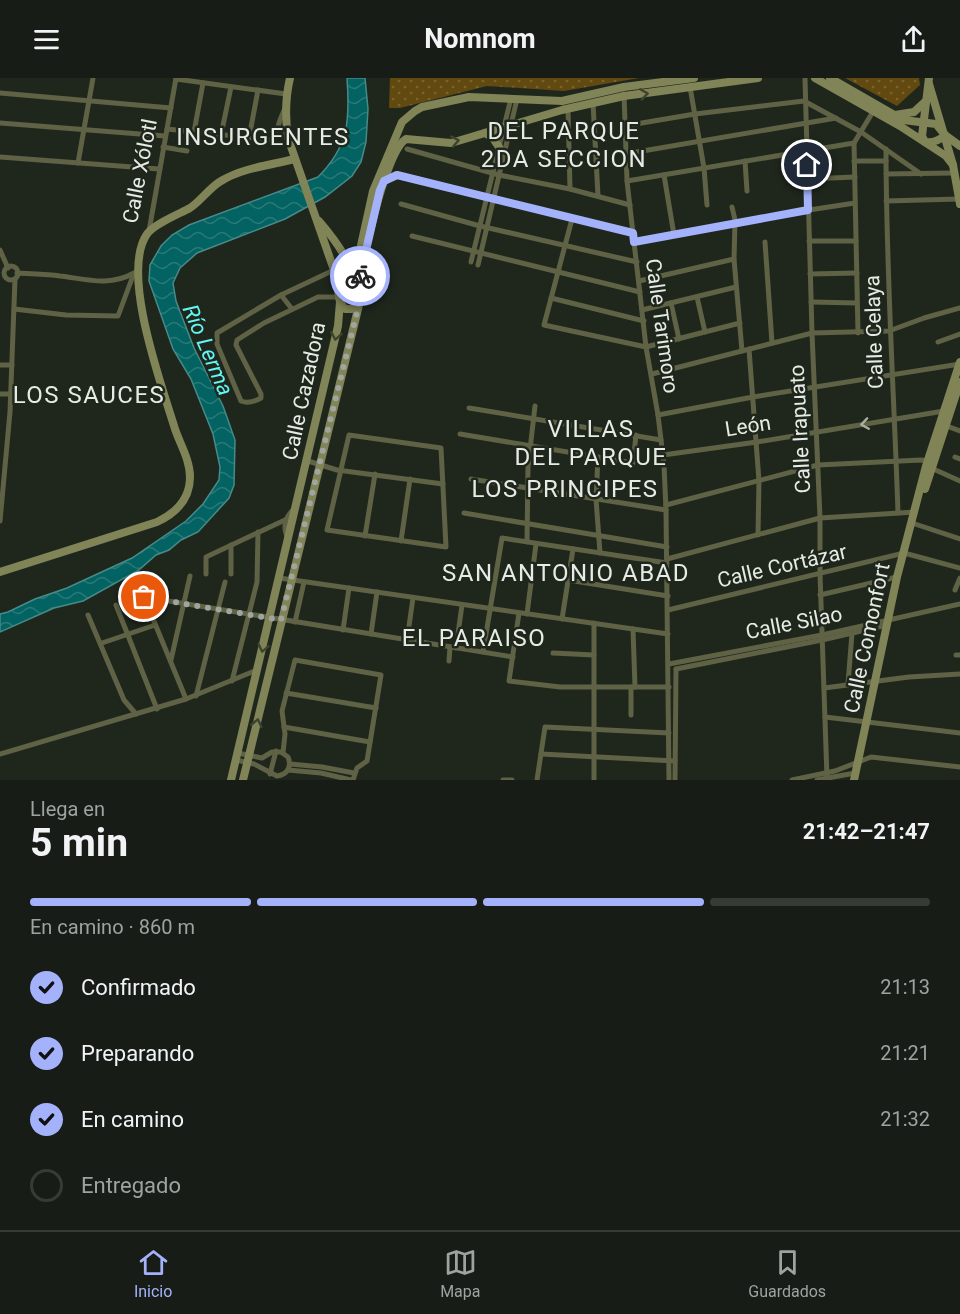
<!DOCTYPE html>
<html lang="es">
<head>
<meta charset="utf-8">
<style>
	:root { --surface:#171d16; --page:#20261f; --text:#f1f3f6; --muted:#9ea2a1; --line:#363b35; --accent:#a4b2fc }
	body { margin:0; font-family:Roboto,sans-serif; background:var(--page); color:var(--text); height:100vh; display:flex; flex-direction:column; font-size:22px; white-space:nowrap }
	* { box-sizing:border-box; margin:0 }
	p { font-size:20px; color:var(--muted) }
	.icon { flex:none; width:33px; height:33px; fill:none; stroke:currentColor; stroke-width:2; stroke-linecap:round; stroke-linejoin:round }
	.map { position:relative; height:702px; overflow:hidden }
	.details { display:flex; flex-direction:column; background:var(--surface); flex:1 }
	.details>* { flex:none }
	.pin { position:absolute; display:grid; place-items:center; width:51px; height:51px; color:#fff; margin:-26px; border:3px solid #fff; border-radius:50%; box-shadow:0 2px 6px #0007 }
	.courier { position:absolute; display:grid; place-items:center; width:60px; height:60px; margin:-30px; border:4px solid #a4b2fc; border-radius:50%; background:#fff; color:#222; box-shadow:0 2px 8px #0007 }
	.overview em { font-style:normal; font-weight:700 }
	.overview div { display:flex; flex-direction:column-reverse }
	.overview { display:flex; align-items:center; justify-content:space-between; height:102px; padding:0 30px }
	h1 { font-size:39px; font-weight:700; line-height:45px }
	.bar { display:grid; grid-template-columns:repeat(4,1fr); gap:9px 6px; align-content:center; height:72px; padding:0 30px }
	.bar i { height:8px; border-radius:4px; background:var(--line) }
	.bar .active { background:var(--accent) }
	.bar p { grid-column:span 4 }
	ol { padding:0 30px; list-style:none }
	li { display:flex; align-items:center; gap:18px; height:66px }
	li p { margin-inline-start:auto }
	li .icon { padding:6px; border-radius:50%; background:var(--accent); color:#111; stroke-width:4 }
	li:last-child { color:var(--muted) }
	li i { width:33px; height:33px; border:3px solid var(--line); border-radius:50% }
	header { display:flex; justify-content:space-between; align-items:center; height:78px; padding:0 30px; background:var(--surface); font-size:27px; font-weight:700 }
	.tabs { display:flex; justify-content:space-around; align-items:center; height:84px; border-top:2px solid var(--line); background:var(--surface); font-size:16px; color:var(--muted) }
	.tabs a { display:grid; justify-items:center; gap:3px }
	.tabs .active { color:var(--accent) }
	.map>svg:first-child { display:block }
</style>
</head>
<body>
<header><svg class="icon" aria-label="menu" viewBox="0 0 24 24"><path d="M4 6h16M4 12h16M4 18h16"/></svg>Nomnom<svg class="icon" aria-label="share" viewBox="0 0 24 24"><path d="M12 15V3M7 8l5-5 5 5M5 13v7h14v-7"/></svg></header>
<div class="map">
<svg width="960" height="702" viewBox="0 0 960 702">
	<defs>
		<pattern id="park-dots" width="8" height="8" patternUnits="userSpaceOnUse" patternTransform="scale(1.5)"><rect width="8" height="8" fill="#61490f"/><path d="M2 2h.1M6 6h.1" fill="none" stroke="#786332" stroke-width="1.8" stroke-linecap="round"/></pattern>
		<pattern id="water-waves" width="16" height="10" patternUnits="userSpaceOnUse" patternTransform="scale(1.5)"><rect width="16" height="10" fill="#036262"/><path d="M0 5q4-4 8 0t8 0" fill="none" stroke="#287978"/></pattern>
	</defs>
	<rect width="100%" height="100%" fill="#1f271d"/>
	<!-- park -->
	<g fill="url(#park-dots)">
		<path d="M390,0h249l-75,13 -77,-5 -87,22h-11z"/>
		<path d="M845,0h74l1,7 -23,21z"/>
	</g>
	<!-- water -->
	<path fill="url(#water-waves)" stroke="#478b89" stroke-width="1.5" d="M347,0h18l3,31 -2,33 -5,20 -9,14 -27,21 -40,22 -88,34 -17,15 -7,15 3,18 18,47 29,58 12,34 -1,45 -5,13 -31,34 -17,8 -12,10 -13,5 -17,15 -56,31 -29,7 -54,24v-18l8,-2 27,-13 32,-11 65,-30 54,-37 17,-17 16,-24 1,-13 -7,-33 -22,-55 -18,-30 -24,-68 1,-16 11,-19 11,-11 17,-10 129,-48c31,-31 32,-57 29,-99z"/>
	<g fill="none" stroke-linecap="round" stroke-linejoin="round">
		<!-- street -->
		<g stroke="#5f6245" stroke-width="5">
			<path d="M805,0l7,255 8,185v56l7,204"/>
			<path d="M176,1l110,15"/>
			<path d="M690,9l14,81 3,37"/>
			<path d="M0,15l171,15"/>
			<path d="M624,16l3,87 19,166 12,68 6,50 2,45 3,270"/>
			<path d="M593,25l5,93"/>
			<path d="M568,30l2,81"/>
			<path d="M0,45l165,13"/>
			<path d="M624,48l71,-12 109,-13 57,31 60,42"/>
			<path d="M167,51l107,11 6,-20 5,-12"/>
			<path d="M194,54l9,-49"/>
			<path d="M221,57l10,-48"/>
			<path d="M249,60l9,-48"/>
			<path d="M854,65l4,190"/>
			<path d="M854,65l20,-33"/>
			<path d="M163,69l24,4"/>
			<path d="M407,71l92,26 71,14 60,16"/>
			<path d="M886,71c0,121 8,243 12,364"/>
			<path d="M625,76l211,-36"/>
			<path d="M0,79l159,12"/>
			<path d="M745,83l2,30"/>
			<path d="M854,83h32"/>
			<path d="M78,85l15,-85"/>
			<path d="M886,96l68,-1"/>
			<path d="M664,97l10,60"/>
			<path d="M808,101l47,-2"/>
			<path d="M385,102l12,-5 236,58"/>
			<path d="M627,103l227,-38"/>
			<path d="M886,123l73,-2"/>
			<path d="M401,126l79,22 157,36"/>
			<path d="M732,129l3,13 -1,39 8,92"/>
			<path d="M572,141l-28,106 102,22 94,-24"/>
			<path d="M149,153l27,-153"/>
			<path d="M412,158l228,56"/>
			<path d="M809,163h47"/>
			<path d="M634,164l175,-32 46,-7"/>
			<path d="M765,164l7,101"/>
			<path d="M0,172l8,18"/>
			<path d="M471,184l40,-164"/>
			<path d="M478,187l39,-166"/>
			<circle cx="11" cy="195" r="7"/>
			<path d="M334,192l-53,25 -64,38v11l24,57c7,3 13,1 20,-3v-4l-25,-49 1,-5 27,-17 54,-26h20"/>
			<path d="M17,195c14,1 29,1 43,3 26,3 49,11 74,-3"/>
			<path d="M810,196l47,-1"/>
			<path d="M639,203l95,-22"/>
			<path d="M281,217l11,14"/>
			<path d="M697,219l8,35"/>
			<path d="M551,220l93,23"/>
			<path d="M811,224l46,1"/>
			<path d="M671,225l8,36"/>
			<path d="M14,231l52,6 52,1 16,-43"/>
			<path d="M642,232l94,-23"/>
			<path d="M938,264l22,-8"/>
			<path d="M749,271l10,132 -1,54"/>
			<path d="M0,287h12"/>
			<path d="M652,296l160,-41 77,-2 35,-13 36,-10"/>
			<path d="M0,316h11"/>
			<path d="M469,330l192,32"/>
			<path d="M658,337l95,-18 207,-33"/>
			<path d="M944,347l16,6"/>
			<path d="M460,356l173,29 3,-28"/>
			<path d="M349,357l92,13 5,99 -119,-17z"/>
			<path d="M663,377l94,-13 187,-31"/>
			<path d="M598,379l-2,42 4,54"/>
			<path d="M955,379l5,2"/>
			<path d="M308,383l29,9 106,14"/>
			<path d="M929,389l31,14"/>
			<path d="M471,401l195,31"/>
			<path d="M666,427l152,-40 103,-5 9,1"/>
			<path d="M464,435l203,34"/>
			<path d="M0,443l10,-109 5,-133"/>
			<path d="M912,445l48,16"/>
			<path d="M365,458l10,-62"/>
			<path d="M288,461c-6,-13 -3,-22 7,-31"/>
			<path d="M401,463l9,-62"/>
			<path d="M527,464l1,-75 7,-61"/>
			<path d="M231,467v29"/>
			<path d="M667,481l153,-41 95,-6"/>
			<path d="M206,496v-17l79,-37"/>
			<path d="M279,500l389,56"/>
			<path d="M568,502l100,16"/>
			<path d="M955,512l5,-12"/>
			<path d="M820,517l77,-18"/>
			<path d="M144,519l369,60"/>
			<path d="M144,519l42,102"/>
			<path d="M116,527l41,104"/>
			<path d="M668,532l236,-57 56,15"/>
			<path d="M519,535l-10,68 51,6h109"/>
			<path d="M527,536l9,-70"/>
			<path d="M88,537l36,85 12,14"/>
			<path d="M562,541l11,-70"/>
			<path d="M295,544l9,-40"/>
			<path d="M594,545v157"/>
			<path d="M633,551l2,58"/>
			<path d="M343,552l6,-42"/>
			<path d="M371,556l6,-42"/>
			<path d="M407,562l6,-42"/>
			<path d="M102,565l53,-18"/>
			<path d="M456,570l6,-43"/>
			<path d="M483,574l19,-114 165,25"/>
			<path d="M553,575l41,2"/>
			<path d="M956,577h4"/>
			<path d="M171,582l19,-84"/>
			<path d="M449,583l1,-14"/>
			<path d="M669,586l153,-29 138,-31"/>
			<path d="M676,591l146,-29 65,-15"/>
			<path d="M232,603l25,-99 1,-50"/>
			<path d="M848,606l4,-51"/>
			<path d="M631,609v28"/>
			<path d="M824,610l85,-11 51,-3"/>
			<path d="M286,615l90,15"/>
			<path d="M196,618l29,-114"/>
			<path d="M825,639l135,16"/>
			<path d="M284,649l86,15"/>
			<path d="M283,675l2,-19 -3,-23 13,-51 86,15 -14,86 -10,7 -4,12"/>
			<path d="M0,676l186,-55 71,-29"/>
			<path d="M541,676l134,7"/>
			<path d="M236,682l18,4 23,12c10,-1 15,-9 11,-19l-7,-5h-9l-10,6 -24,-5"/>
			<path d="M290,686l32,3 32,6"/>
			<path d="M288,692l33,3 30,7"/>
			<path d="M270,696l6,-23"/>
			<path d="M503,702h9"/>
			<path d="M537,702l8,-53 124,6"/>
			<path d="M675,702l1,-111"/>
			<path d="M792,702l43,-9 36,-14 89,10"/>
			<path d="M817,702l38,-7"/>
		</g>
		<!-- secondary -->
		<g stroke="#808456" stroke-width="8">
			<path d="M815,0l85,48 46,30 7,9"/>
			<path d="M830,0l73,42 33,4 9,11 15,11"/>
			<path d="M929,0l-7,58 3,6c8,1 14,-1 20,-7"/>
			<path d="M929,6l24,81 7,39"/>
			<path d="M895,37l19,-3 12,-11"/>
			<path d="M485,55l7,4 7,10"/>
			<path d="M341,219l6,-5 11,3c2,-27 27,-144 48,-156l45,4 111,-33 62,-14 134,-18"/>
			<path d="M359,225l-7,6h-7l-5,-7 1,-8 19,-44 13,-59 29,-69 13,-11 7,-4 47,-10 93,4 62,-14 70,-9"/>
			<path d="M925,411l35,-107"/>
			<path d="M0,494l157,-50c19,-9 33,-23 33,-45 0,-17 -10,-33 -15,-48 -13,-43 -55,-156 -28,-195 7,-10 32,-20 43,-26 11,-7 19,-20 31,-27 21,-13 50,-16 74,-22"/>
			<path d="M231,702l107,-454 2,-24 -6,-32 -46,-132c-3,-21 -3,-39 2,-60"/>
			<path d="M243,702l116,-475c2,-30 -21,-62 -40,-84"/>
			<path d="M854,702l43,-203 29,-111 34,-104"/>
		</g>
	</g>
	<!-- one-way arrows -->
	<defs><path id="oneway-chevron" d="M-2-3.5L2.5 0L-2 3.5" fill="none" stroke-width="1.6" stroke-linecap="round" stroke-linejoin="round" transform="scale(1.5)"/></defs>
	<g stroke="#3c432e">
		<use href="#oneway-chevron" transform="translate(644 16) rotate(-8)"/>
		<use href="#oneway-chevron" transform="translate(455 63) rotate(-11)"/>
		<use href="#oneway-chevron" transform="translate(336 258) rotate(100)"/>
		<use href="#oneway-chevron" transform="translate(263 570) rotate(102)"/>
		<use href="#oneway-chevron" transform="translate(257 645) rotate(-77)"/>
	</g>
	<use stroke="#a9ad9d" href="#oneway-chevron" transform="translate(865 346) rotate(171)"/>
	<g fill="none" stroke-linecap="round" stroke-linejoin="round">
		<!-- done -->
		<path stroke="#a0a69f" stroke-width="6" stroke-dasharray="0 10.8" d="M144,519l137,23 77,-312 2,-32"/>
		<!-- route -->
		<path stroke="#a4b2fc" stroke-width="8" d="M360,198l20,-86 4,-9 13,-6 236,58 1,9 174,-32 -1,-45"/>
	</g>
	<g text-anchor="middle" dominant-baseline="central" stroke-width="5" stroke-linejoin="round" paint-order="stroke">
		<!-- street labels -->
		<g font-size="21" fill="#e6ebe5" stroke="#1f271d">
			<text transform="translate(140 93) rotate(-79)">Calle Xólotl</text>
			<text transform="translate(662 248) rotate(82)">Calle Tarimoro</text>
			<text transform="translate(874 254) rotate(-92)">Calle Celaya</text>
			<text transform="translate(304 313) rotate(-78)">Calle Cazadora</text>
			<text transform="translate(748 348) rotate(-9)">León</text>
			<text transform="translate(800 351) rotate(-93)">Calle Irapuato</text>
			<text transform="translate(782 488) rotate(-13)">Calle Cortázar</text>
			<text transform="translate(794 545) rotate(-11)">Calle Silao</text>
			<text transform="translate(867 560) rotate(-78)">Calle Comonfort</text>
		</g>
		<!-- water labels -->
		<g font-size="22" font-style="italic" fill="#63f6f4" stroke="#1f271d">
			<text transform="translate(208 272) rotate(67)">Río Lerma</text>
		</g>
		<!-- quarter labels -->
		<g font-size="24" letter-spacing="1.5" fill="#e6ebe5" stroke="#1f271d">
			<text x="564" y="53">DEL PARQUE<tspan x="564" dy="28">2DA SECCION</tspan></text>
			<text x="263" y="59">INSURGENTES</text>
			<text x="89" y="317">LOS SAUCES</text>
			<text x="591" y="351">VILLAS<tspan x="591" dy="28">DEL PARQUE</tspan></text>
			<text x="565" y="411">LOS PRINCIPES</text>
			<text x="566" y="495">SAN ANTONIO ABAD</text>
			<text x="474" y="560">EL PARAISO</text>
		</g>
	</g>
</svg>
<div class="pin" style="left:144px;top:519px;background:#ea580c"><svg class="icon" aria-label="bag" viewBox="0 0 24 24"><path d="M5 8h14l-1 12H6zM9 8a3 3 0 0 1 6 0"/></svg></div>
<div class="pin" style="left:807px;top:87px;background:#1f2937"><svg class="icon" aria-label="home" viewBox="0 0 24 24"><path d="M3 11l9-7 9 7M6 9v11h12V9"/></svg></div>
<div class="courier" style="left:360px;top:198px"><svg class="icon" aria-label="bike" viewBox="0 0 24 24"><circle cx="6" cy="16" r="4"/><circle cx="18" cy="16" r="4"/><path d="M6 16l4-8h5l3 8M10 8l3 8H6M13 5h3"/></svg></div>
</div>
<section class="details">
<div class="overview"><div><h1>5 min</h1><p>Llega en</p></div><em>21:42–21:47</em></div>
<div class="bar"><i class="active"></i><i class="active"></i><i class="active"></i><i></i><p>En camino · 860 m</p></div>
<ol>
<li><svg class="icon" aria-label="check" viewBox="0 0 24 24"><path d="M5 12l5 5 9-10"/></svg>Confirmado<p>21:13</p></li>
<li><svg class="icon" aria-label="check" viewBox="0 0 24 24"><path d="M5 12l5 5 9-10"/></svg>Preparando<p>21:21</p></li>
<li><svg class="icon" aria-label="check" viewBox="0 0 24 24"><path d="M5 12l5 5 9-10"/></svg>En camino<p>21:32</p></li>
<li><i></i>Entregado</li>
</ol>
</section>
<nav class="tabs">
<a class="active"><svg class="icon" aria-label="home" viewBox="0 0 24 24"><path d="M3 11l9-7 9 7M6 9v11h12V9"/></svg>Inicio</a>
<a><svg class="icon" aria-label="map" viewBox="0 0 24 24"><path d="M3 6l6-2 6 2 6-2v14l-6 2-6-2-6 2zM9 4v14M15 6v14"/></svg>Mapa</a>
<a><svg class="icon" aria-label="saved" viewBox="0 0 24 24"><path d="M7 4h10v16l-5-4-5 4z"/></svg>Guardados</a>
</nav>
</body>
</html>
